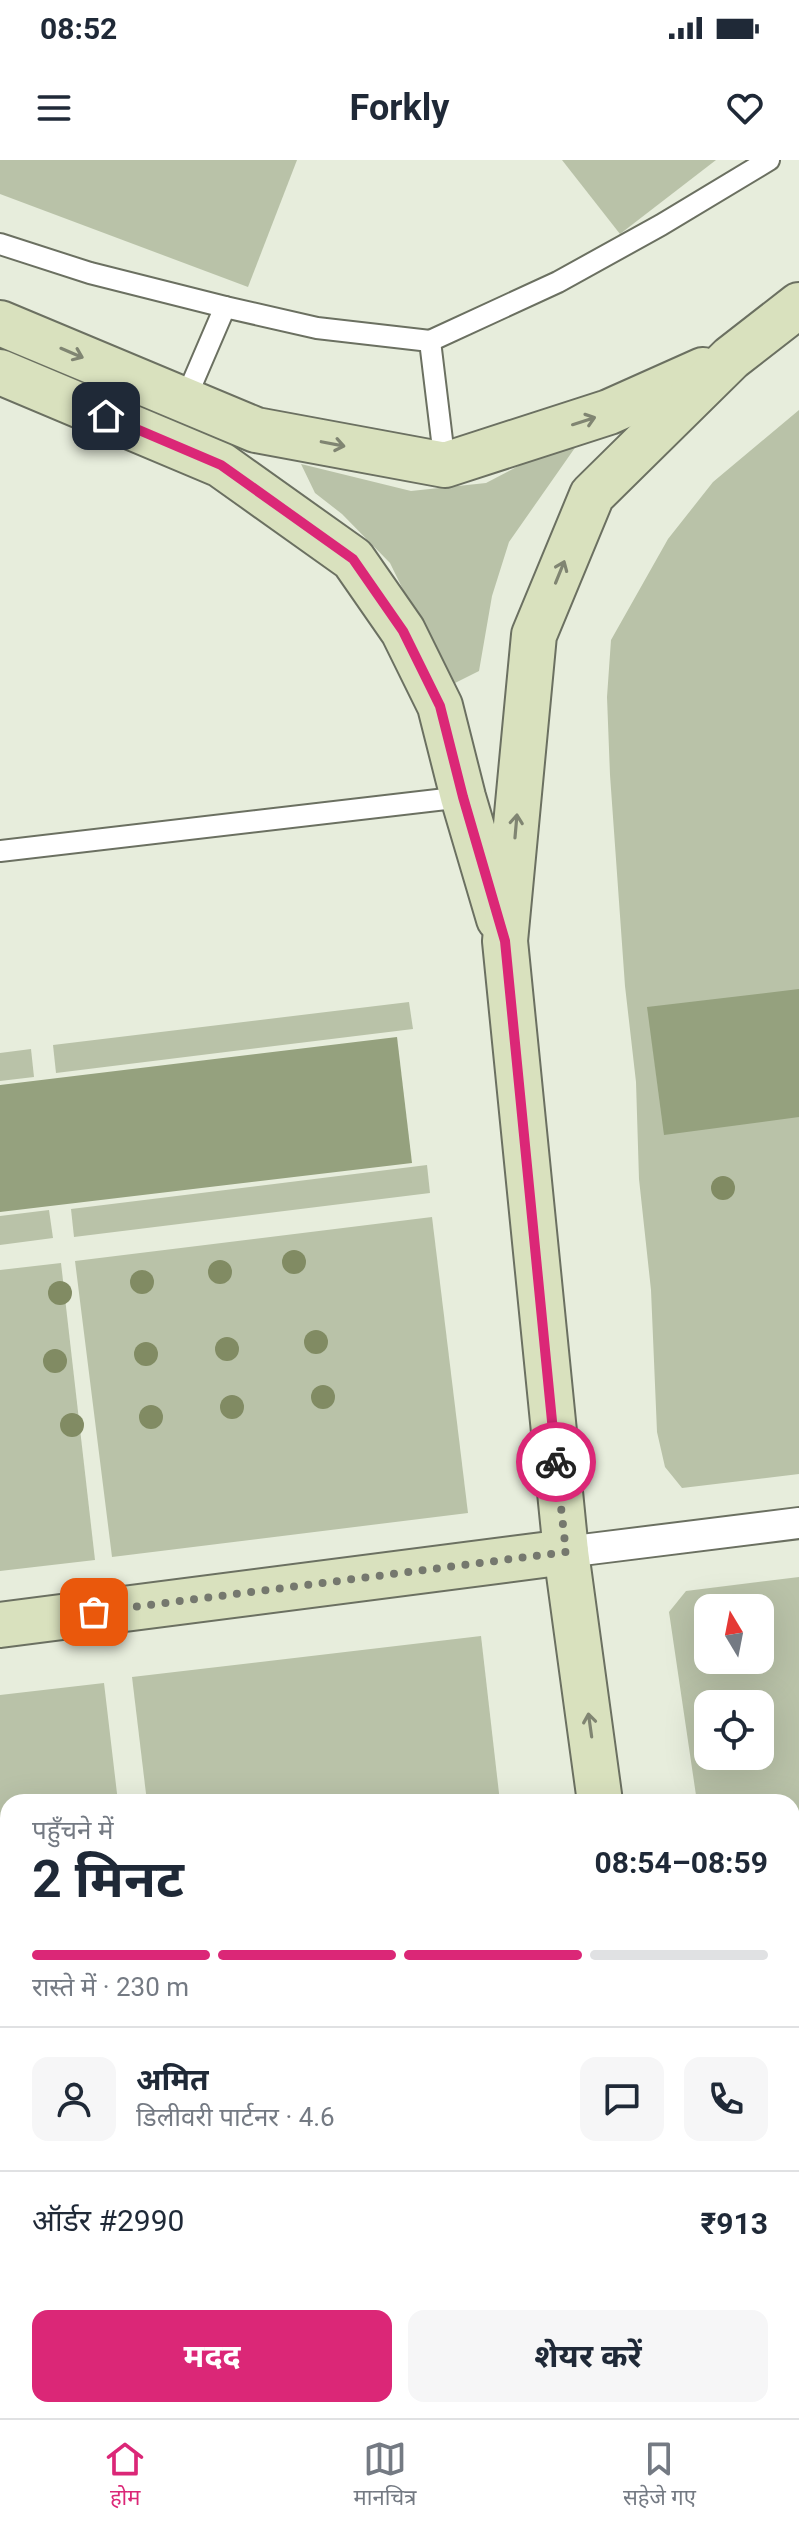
<!DOCTYPE html>
<html lang="hi">
<head>
<meta charset="utf-8">
<style>
	:root { --surface:#fff; --page:#f6f6f7; --text:#1f2937; --muted:#747a83; --line:#e0e1e3; --accent:#db2777 }
	body { margin:0; font-family:Roboto,"Noto Sans Devanagari",sans-serif; background:var(--page); color:var(--text); height:100vh; display:flex; flex-direction:column; font-size:30px; white-space:nowrap }
	* { box-sizing:border-box; margin:0 }
	p { font-size:26px; color:var(--muted) }
	.icon { flex:none; width:44px; height:44px; fill:none; stroke:currentColor; stroke-width:2; stroke-linecap:round; stroke-linejoin:round }
	.map { position:relative; flex:1; overflow:hidden }
	.sheet { position:absolute; left:0px; top:1634px; width:800px; height:624px; display:flex; flex-direction:column; background:var(--surface); border-radius:24px 24px 0 0; box-shadow:0 8px 32px #0002 }
	.sheet>* { flex:none }
	.needle { width:52px; rotate:350deg }
	.controls { position:absolute; left:694px; top:1434px; display:grid; gap:16px }
	.controls a { display:grid; place-items:center; width:80px; height:80px; border-radius:16px; background:var(--surface); box-shadow:0 8px 32px #0002; font-size:40px }
	.pin { position:absolute; display:grid; place-items:center; width:68px; height:68px; color:#fff; margin:-34px; border-radius:16px; box-shadow:0 4px 12px #0006 }
	.courier { position:absolute; display:grid; place-items:center; width:80px; height:80px; margin:-40px; border:6px solid #db2777; border-radius:50%; background:#fff; color:#222; box-shadow:0 2px 10px #0007 }
	.headline em { font-style:normal; font-weight:700 }
	.headline div { display:flex; flex-direction:column-reverse }
	.headline { display:flex; align-items:center; justify-content:space-between; height:136px; padding:0 32px }
	h1 { font-size:52px; font-weight:700; line-height:60px }
	.bar { display:grid; grid-template-columns:repeat(4,1fr); gap:12px 8px; align-content:center; height:96px; padding:0 32px }
	.bar i { height:10px; border-radius:6px; background:var(--line) }
	.bar .active { background:var(--accent) }
	.bar p { grid-column:span 4 }
	.line { display:flex; align-items:center; gap:20px; padding:0 32px; border-top:2px solid var(--line) }
	.line div { flex:1 }
	.round { display:grid; place-items:center; flex:none; width:84px; height:84px; border-radius:16px; background:var(--page) }
	.button { display:flex; gap:16px; margin-top:auto; padding:16px 32px }
	.button a { flex:1; height:92px; border-radius:16px; background:var(--accent); color:#fff; font-size:32px; font-weight:700; line-height:92px; text-align:center }
	.button a+a { background:var(--page); color:var(--text) }
	.status { display:flex; justify-content:space-between; align-items:center; height:56px; padding:0 40px; background:var(--surface); direction:ltr }
	.status svg { height:22px; fill:currentColor }
	header { display:flex; justify-content:space-between; align-items:center; height:104px; padding:0 32px; background:var(--surface); font-size:36px; font-weight:700 }
	.menu { display:flex; justify-content:space-around; align-items:center; height:112px; border-top:2px solid var(--line); background:var(--surface); font-size:22px; color:var(--muted) }
	.menu a { display:grid; justify-items:center; gap:4px }
	.menu .active { color:var(--accent) }
	.map>svg:first-child { display:block }
</style>
</head>
<body>
<div class="status"><b>08:52</b><svg viewBox="0 0 49 12"><path d="M0 12V9h3v3zM5 12V6h3v6zM10 12V3h3v9zM15 12V0h3v12zM26 1h20v11H26zM47 4h2v5h-2z"/></svg></div>
<header><svg class="icon" aria-label="menu" viewBox="0 0 24 24"><path d="M4 6h16M4 12h16M4 18h16"/></svg>Forkly<svg class="icon" aria-label="heart" viewBox="0 0 24 24"><path d="M12 20l-8-8c-3-5 5-10 8-4 3-6 11-1 8 4z"/></svg></header>
<div class="map">
<svg width="799" height="2258" viewBox="0 0 799 2258">
	<rect width="100%" height="100%" fill="#e7eddc"/>
	<!-- green -->
	<g fill="#b9c2a8" fill-rule="evenodd">
		<path d="M0,0h297l-49,127 -248,-93z"/>
		<path d="M562,0h154l-96,74z"/>
		<path d="M799,250v1064l-117,14 -17,-21 -8,-35 -6,-142 -12,-111 -3,-97 -11,-96 -15,-211 -3,-78 4,-57 57,-101 45,-57z"/>
		<path d="M579,282l-70,100 -17,54 -13,75 -24,12 -40,-69 -25,-51 -48,-49 -27,-21 -14,-29 110,27 75,-8 61,-32z"/>
		<path d="M409,842l4,27 -357,44 -3,-28z"/>
		<path d="M31,889l3,28 -34,4v-28z"/>
		<path d="M427,1005l3,28 -356,44 -3,-28z"/>
		<path d="M49,1050l4,28 -53,7v-29z"/>
		<path d="M432,1057l36,296 -356,44 -37,-296z"/>
		<path d="M61,1103l34,297 -95,11v-301z"/>
		<path d="M799,1417v830l-7,-21v-584h-95l-28,-190 17,-21zM708,1448h52v52h-52zM708,1544h52v52h-52z"/>
		<path d="M481,1476l19,166h-353l-15,-125z"/>
		<path d="M104,1523l14,119h-110v196l-8,1v-304z"/>
	</g>
	<!-- water -->
	<g fill="#95a17e">
		<path d="M799,829v128l-135,18 -17,-128z"/>
		<path d="M397,877l15,126 -412,49v-127z"/>
		<path d="M799,1795v135h-7v-134z"/>
		<path d="M8,1891v140l-8,1v-140z"/>
	</g>
	<g fill="none" stroke-linecap="round" stroke-linejoin="round">
		<defs>
			<g id="service">
				<path d="M0,84l90,29 135,34"/>
				<path d="M185,240l40,-93 92,21 113,13"/>
				<path d="M445,305l-15,-124 128,-59 103,-57 108,-65"/>
				<path d="M0,691l463,-54"/>
			</g>
			<path id="pedestrian" d="M566,1392l233,-29"/>
			<path id="minor" d="M0,2253l26,-3"/>
			<g id="secondary">
				<path d="M0,163l256,107 189,35 164,-53 94,-42"/>
				<path d="M0,212l221,93 132,94 50,72 37,75 23,91 36,122"/>
				<path d="M0,1465l566,-73"/>
				<path d="M600,1642l-34,-250 -61,-611 29,-306 58,-140 139,-137 68,-53"/>
				<path d="M720,2250l6,8"/>
				<path d="M646,2258l2,-8"/>
			</g>
		</defs>
		<!-- service casing -->
		<use href="#service" stroke="#6b7061" stroke-width="24"/>
		<!-- pedestrian casing -->
		<use href="#pedestrian" stroke="#6b7061" stroke-width="34"/>
		<!-- minor casing -->
		<use href="#minor" stroke="#6b7061" stroke-width="44"/>
		<!-- secondary casing -->
		<use href="#secondary" stroke="#6b7061" stroke-width="48"/>
		<!-- service -->
		<use href="#service" stroke="#fff" stroke-width="20"/>
		<!-- pedestrian -->
		<use href="#pedestrian" stroke="#fff" stroke-width="30"/>
		<!-- minor -->
		<use href="#minor" stroke="#fff" stroke-width="40"/>
		<!-- secondary -->
		<use href="#secondary" stroke="#d9e1be" stroke-width="44"/>
	</g>
	<!-- trees -->
	<g fill="#818b63">
		<circle cx="723" cy="1028" r="12"/>
		<circle cx="294" cy="1102" r="12"/>
		<circle cx="220" cy="1112" r="12"/>
		<circle cx="142" cy="1122" r="12"/>
		<circle cx="60" cy="1133" r="12"/>
		<circle cx="316" cy="1182" r="12"/>
		<circle cx="227" cy="1189" r="12"/>
		<circle cx="146" cy="1194" r="12"/>
		<circle cx="55" cy="1201" r="12"/>
		<circle cx="323" cy="1237" r="12"/>
		<circle cx="232" cy="1247" r="12"/>
		<circle cx="151" cy="1257" r="12"/>
		<circle cx="72" cy="1265" r="12"/>
	</g>
	<!-- one-way arrows -->
	<defs><path id="oneway-shaft" d="M-6 0H5M1.5-3L5.5 0L1.5 3" fill="none" stroke-width="1.6" stroke-linecap="round" stroke-linejoin="round" transform="scale(2)"/></defs>
	<g stroke="#808572">
		<use href="#oneway-shaft" transform="translate(72 193) rotate(23)"/>
		<use href="#oneway-shaft" transform="translate(584 261) rotate(-18)"/>
		<use href="#oneway-shaft" transform="translate(333 284) rotate(11)"/>
		<use href="#oneway-shaft" transform="translate(560 412) rotate(-68)"/>
		<use href="#oneway-shaft" transform="translate(516 666) rotate(-85)"/>
		<use href="#oneway-shaft" transform="translate(590 1565) rotate(-98)"/>
	</g>
	<g fill="none" stroke-linecap="round" stroke-linejoin="round">
		<!-- done -->
		<path stroke="#75786e" stroke-width="8" stroke-dasharray="0 14.4" d="M94,1452l472,-60 -10,-90"/>
		<!-- route -->
		<path stroke="#db2777" stroke-width="10" d="M106,256l115,49 132,94 50,72 37,75 23,91 42,144 51,521"/>
	</g>
</svg>
<div class="controls">
<a><svg class="needle" viewBox="-14 -14 28 28"><path d="M0-13l5 13h-10z" fill="#e53935"/><path d="M0 13l5-13h-10z" fill="#747a83"/></svg></a>
<a><svg class="icon" aria-label="locate" viewBox="0 0 24 24"><circle cx="12" cy="12" r="6"/><path d="M12 2v4M12 18v4M2 12h4M18 12h4"/></svg></a>
</div>
<div class="pin" style="left:94px;top:1452px;background:#ea580c"><svg class="icon" aria-label="bag" viewBox="0 0 24 24"><path d="M5 8h14l-1 12H6zM9 8a3 3 0 0 1 6 0"/></svg></div>
<div class="pin" style="left:106px;top:256px;background:#1f2937"><svg class="icon" aria-label="home" viewBox="0 0 24 24"><path d="M3 11l9-7 9 7M6 9v11h12V9"/></svg></div>
<div class="courier" style="left:556px;top:1302px"><svg class="icon" aria-label="bike" viewBox="0 0 24 24"><circle cx="6" cy="16" r="4"/><circle cx="18" cy="16" r="4"/><path d="M6 16l4-8h5l3 8M10 8l3 8H6M13 5h3"/></svg></div>
<section class="sheet">
<div class="headline"><div><h1>2 मिनट</h1><p>पहुँचने में</p></div><em>08:54–08:59</em></div>
<div class="bar"><i class="active"></i><i class="active"></i><i class="active"></i><i></i><p>रास्ते में · 230 m</p></div>
<div class="line" style="height:144px"><a class="round"><svg class="icon" aria-label="person" viewBox="0 0 24 24"><circle cx="12" cy="8" r="4"/><path d="M4 21q1-7 8-7t8 7"/></svg></a><div><b>अमित</b><p>डिलीवरी पार्टनर · 4.6</p></div><a class="round"><svg class="icon" aria-label="chat" viewBox="0 0 24 24"><path d="M4 5h16v11H9l-5 4z"/></svg></a><a class="round"><svg class="icon" aria-label="phone" viewBox="0 0 24 24"><path d="M5 4h4l2 5-3 2q2 4 5 5l2-3 5 2v4C11 20 4 13 5 4z"/></svg></a></div>
<div class="line" style="height:104px"><div>ऑर्डर #2990</div><b>₹913</b></div>
<div class="button"><a>मदद</a><a>शेयर करें</a></div>
</section>
</div>
<nav class="menu">
<a class="active"><svg class="icon" aria-label="home" viewBox="0 0 24 24"><path d="M3 11l9-7 9 7M6 9v11h12V9"/></svg>होम</a>
<a><svg class="icon" aria-label="map" viewBox="0 0 24 24"><path d="M3 6l6-2 6 2 6-2v14l-6 2-6-2-6 2zM9 4v14M15 6v14"/></svg>मानचित्र</a>
<a><svg class="icon" aria-label="saved" viewBox="0 0 24 24"><path d="M7 4h10v16l-5-4-5 4z"/></svg>सहेजे गए</a>
</nav>
</body>
</html>
